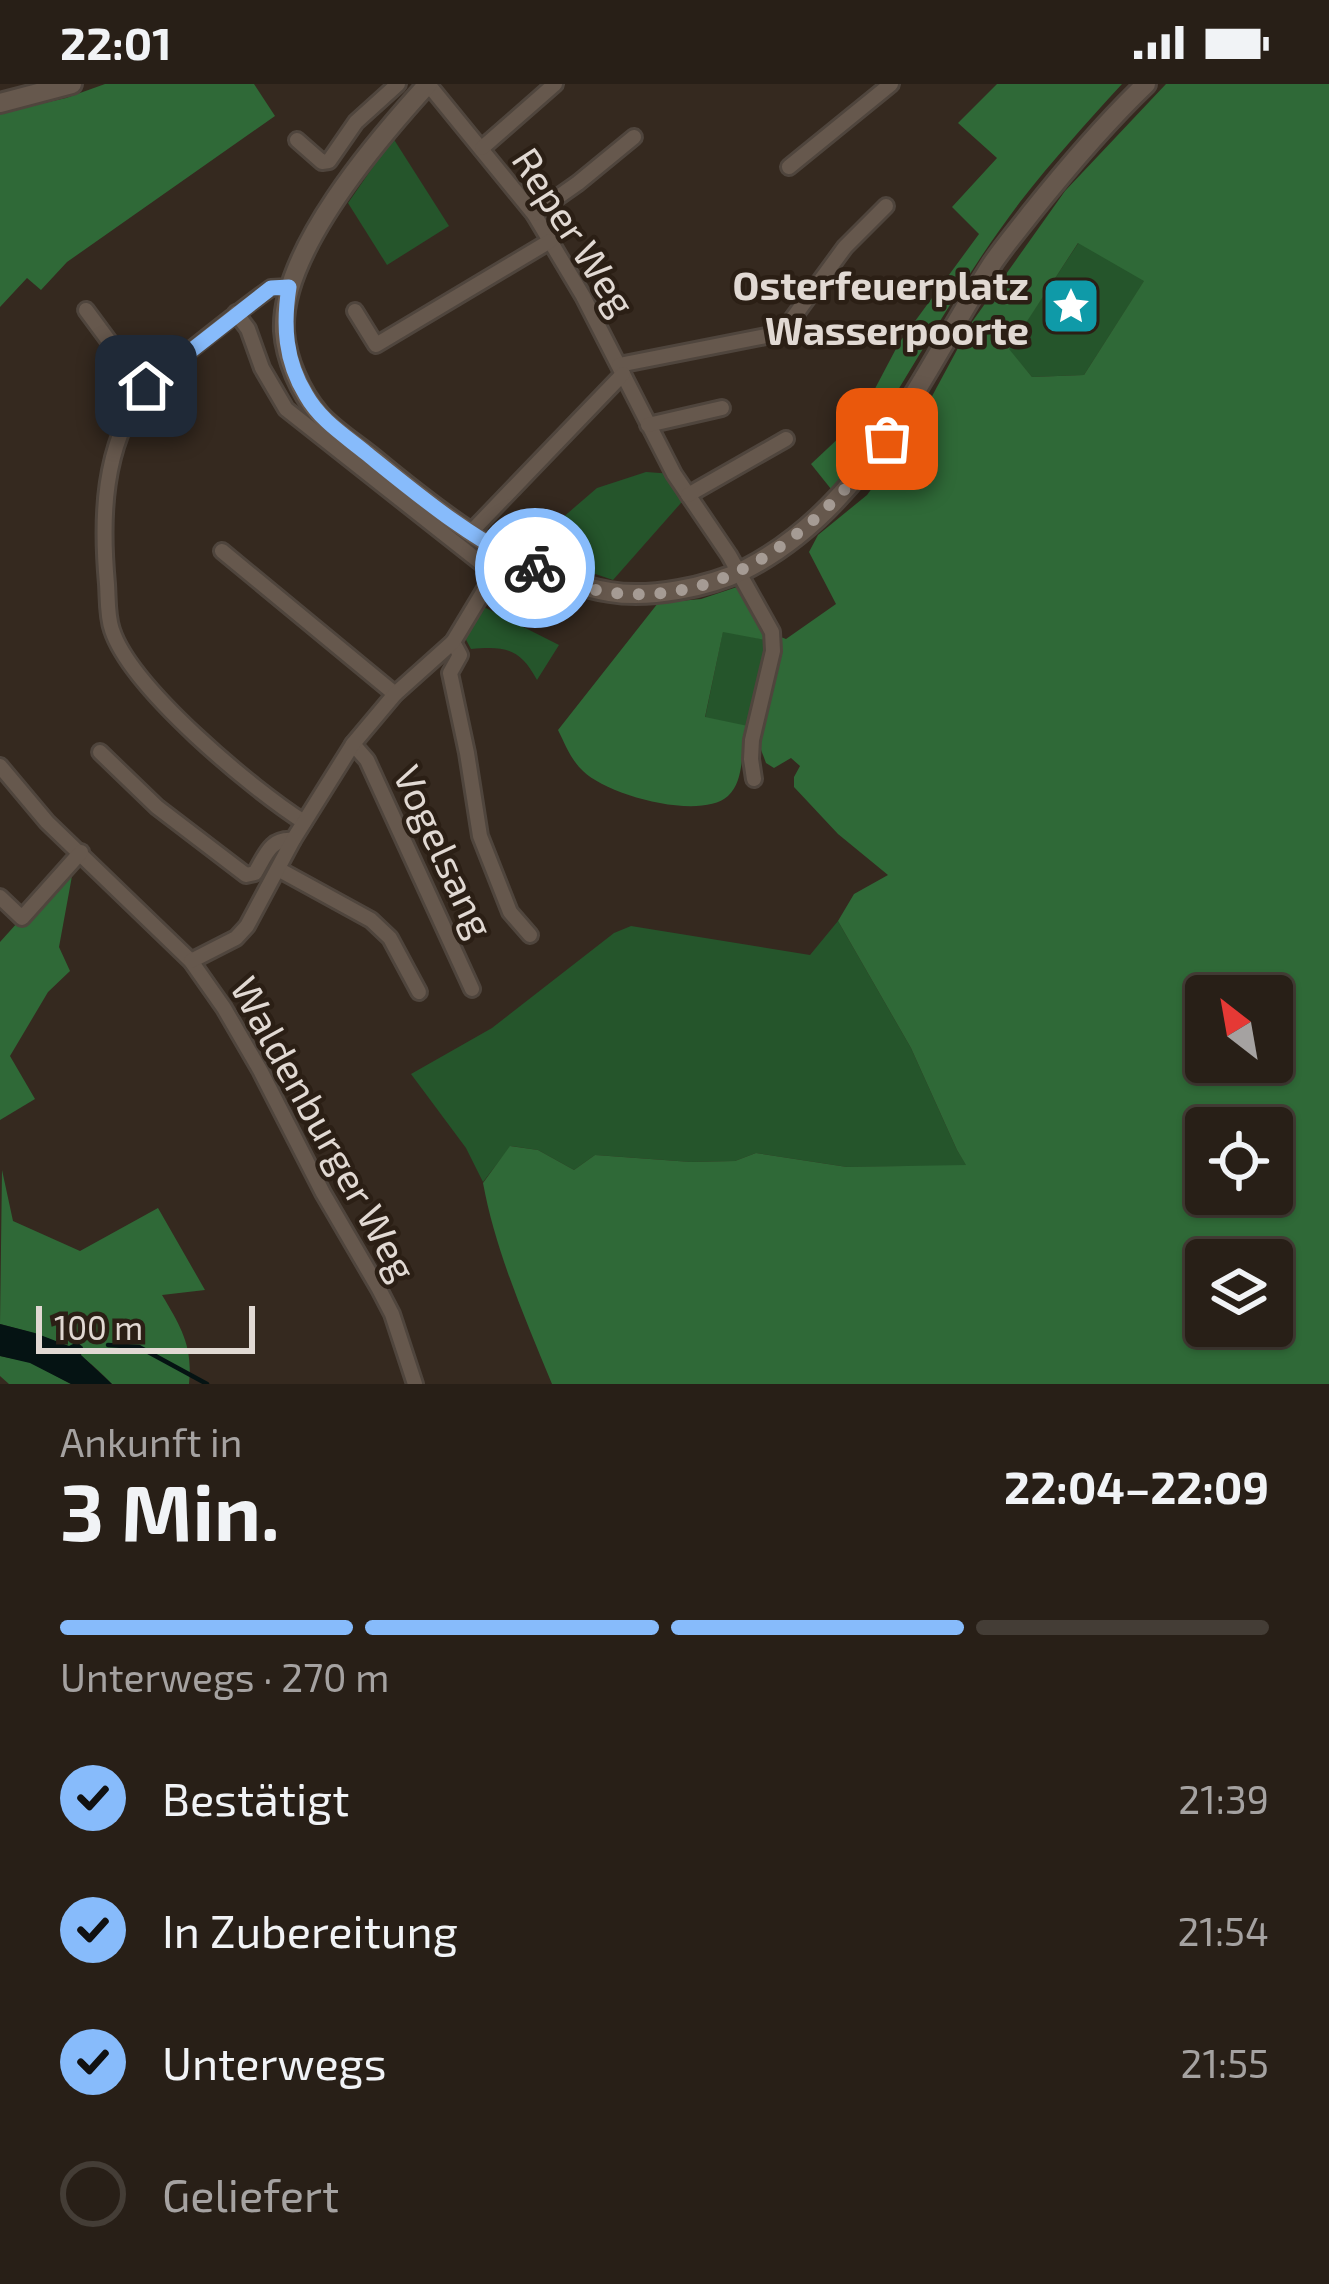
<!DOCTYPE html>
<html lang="de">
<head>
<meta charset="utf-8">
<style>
	:root { --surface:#281f17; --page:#302720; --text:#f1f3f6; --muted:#a5a2a1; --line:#443d36; --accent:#87bbfb }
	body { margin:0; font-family:"Exo 2",sans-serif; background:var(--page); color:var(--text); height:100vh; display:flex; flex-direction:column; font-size:45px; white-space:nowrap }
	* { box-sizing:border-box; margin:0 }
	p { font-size:39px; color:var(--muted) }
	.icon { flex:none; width:66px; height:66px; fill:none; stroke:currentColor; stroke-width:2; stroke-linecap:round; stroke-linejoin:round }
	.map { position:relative; height:1300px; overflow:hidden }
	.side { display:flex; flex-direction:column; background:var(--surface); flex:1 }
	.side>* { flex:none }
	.needle { width:78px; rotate:329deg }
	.buttons { position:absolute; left:1185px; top:891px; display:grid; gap:24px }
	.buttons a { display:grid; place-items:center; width:108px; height:108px; border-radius:12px; background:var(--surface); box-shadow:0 3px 9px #0004,0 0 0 3px var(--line); font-size:60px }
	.scale { position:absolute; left:36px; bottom:30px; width:219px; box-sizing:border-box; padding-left:12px; border:6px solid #e1d9d3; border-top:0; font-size:33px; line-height:42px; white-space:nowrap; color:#e1d9d3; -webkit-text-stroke:9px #2b1f15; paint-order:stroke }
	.pin { position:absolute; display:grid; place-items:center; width:102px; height:102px; color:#fff; margin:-51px; border-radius:24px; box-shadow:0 6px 18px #0006 }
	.courier { position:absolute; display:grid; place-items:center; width:120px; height:120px; margin:-60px; border:9px solid #87bbfb; border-radius:50%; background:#fff; color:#222; box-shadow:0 3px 15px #0007 }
	.summary em { font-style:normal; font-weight:700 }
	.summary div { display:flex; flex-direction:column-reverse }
	.summary { display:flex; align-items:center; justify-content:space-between; height:204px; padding:0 60px }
	h1 { font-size:78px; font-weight:700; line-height:90px }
	.bar { display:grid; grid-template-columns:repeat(4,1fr); gap:18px 12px; align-content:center; height:144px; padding:0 60px }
	.bar i { height:15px; border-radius:9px; background:var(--line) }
	.bar .selected { background:var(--accent) }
	.bar p { grid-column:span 4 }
	ol { padding:0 60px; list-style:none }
	li { display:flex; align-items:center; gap:36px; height:132px }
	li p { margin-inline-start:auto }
	li .icon { padding:12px; border-radius:50%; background:var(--accent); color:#111; stroke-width:4 }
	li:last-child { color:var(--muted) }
	li i { width:66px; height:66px; border:6px solid var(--line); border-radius:50% }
	.status { display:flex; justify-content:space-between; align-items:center; height:84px; padding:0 60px; background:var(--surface); direction:ltr }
	.status svg { height:33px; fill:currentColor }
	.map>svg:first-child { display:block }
</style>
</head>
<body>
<div class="status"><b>22:01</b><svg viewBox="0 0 49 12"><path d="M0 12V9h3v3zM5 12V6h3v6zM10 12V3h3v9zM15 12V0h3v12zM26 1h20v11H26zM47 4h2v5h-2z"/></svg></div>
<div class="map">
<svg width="1329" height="1300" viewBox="0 0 1329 1300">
	<rect width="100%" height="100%" fill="#35291f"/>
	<!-- green -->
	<g fill="#25552b">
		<path d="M393,54l56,88 -62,39 -39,-62z"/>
		<path d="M1079,158l66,38 -61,95 -52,2 -24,-28z"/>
		<path d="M646,388l28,2 14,21 -75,85 -88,-30 72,-62z"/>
		<path d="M482,522l77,39 -22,35c-17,-32 -32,-34 -66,-31l-7,-13z"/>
		<path d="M723,547l43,9 -18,87 -43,-9z"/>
		<path d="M838,837l73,127 46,102 10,16 -120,1 -91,-14 -21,8 -44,1 -96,-7 -21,15 -36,-20 -27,-4 -28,36 -17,-34 -55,-74 81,-46 122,-95 17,-7 179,29z"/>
	</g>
	<!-- forest -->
	<g fill="#2f6937" fill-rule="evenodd">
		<path d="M105,0h149l21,32 -208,146 -26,28 -14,-12 -27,29v-194l66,-15z"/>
		<path d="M997,0h125c-35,38 -70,77 -102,118 -63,83 -112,176 -169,263l-20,24 -20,-25 48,-45 40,-76 80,-109 -27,-27 45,-49 -39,-35z"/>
		<path d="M1166,0h163v1300h-777c-27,-66 -56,-131 -69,-201l27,-37 28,4 36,20 21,-15 96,7 44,-1 21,-8 91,14 119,-2 -9,-15 -46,-102 -73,-127 16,-27 34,-19 -50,-41 -44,-47v-10l6,-11 -9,-8 -17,10 -8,-5 -6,-16 -17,5c-2,15 -3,33 -15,44 -28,25 -121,-1 -145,-25 -12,-11 -18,-27 -25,-41l100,-127 43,-4 39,-13 22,44 24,9 50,-35 -27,-52 9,-17 49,-40 43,-58 62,-115 93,-131zM1078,159l66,38 -60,94 -52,2 -23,-28zM723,548l43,8 -18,86 -43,-9zM1206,912h66v66h-66zM1206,1044h66v66h-66zM1206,1176h66v66h-66z"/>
		<path d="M81,768l6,6 -15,18 -13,71 11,24 -22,21 -38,64 25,43 -35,21v-178z"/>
		<path d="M2,1086l11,51 67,30 78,-43 47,82 -43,5c19,32 31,51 27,89h-77c-37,-39 -61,-47 -112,-60z"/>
		<path d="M0,1272l30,6 41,22h-62l-9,-8z"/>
	</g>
	<!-- water -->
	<path fill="#051313" d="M0,1240l35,9 34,13 8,-4 6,5 -2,8 31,29h-41l-41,-21 -30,-7z"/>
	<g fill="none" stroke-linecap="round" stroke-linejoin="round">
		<!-- stream -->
		<path stroke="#051313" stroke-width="4.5" d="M108,1261l31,2 68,37"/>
		<defs>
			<g id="street">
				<path d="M428,0l106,130 49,82 91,178 55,81 43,77 1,19 -21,89 -1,19 3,20"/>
				<path d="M297,56l25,22 7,-1 27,-39 42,-38"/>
				<path d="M482,64l73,-64"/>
				<path d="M789,83l102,-83"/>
				<path d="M534,130l44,-31 56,-46"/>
				<path d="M289,203l-18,1c-32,23 -63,48 -94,73 -11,9 -26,18 -34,30 -40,57 -42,126 -36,193 1,14 0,32 5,46 19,58 140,159 192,192"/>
				<path d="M86,226l48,65 12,11"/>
				<path d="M355,227l21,34 174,-104"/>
				<path d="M619,281l152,-30 19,-13 55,-75 41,-41"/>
				<path d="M648,341l74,-17"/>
				<path d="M688,411l98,-56"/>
				<path d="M471,448l152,-158"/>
				<path d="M222,467l173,143"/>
				<path d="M453,558l7,13 -10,18 17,80 13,83 30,76 20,23"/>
				<path d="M353,660l14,16 105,229"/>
				<path d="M100,668l57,55 89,68 9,-2c11,-18 15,-35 38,-33"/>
				<path d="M0,682l47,56 144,139 33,47 36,62 63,123 56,96 13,25 23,70"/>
				<path d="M278,785l93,51 19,18 29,54"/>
				<path d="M0,813l22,21 59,-66"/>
				<path d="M191,877l45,-23 11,-12 46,-86 60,-96 42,-50 58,-52 38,-63v-7l-5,-5 -200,-158 -24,-41 -14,-39 -12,-16"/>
			</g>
			<g id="secondary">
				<path d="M428,0c-51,56 -148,168 -144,247 2,28 16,61 35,83 15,17 38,31 56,46 69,57 145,117 235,132 39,7 99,-5 134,-22 124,-63 177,-196 248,-306 12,-18 26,-34 39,-51 36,-45 74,-90 115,-129"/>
				<path d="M0,19l72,-19"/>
			</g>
		</defs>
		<!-- street casing -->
		<use href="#street" stroke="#4f453d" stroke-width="20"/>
		<!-- secondary casing -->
		<use href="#secondary" stroke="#4f453d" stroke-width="24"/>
		<!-- street -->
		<use href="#street" stroke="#66584d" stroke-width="14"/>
		<!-- secondary -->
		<use href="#secondary" stroke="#66584d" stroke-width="18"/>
	</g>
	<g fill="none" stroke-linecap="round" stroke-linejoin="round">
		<!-- done -->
		<path stroke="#a59b94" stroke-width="12" stroke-dasharray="0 21.6" d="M535,484c25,11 53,23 80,25 119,12 205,-67 272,-154"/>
		<!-- route -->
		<path stroke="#87bbfb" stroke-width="15" d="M146,302l125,-98 18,-1c-6,38 -4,74 17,108 14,25 38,40 60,58 52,42 108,89 169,115"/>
	</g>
	<!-- icons -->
	<defs>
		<symbol id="sight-square" viewBox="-11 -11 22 22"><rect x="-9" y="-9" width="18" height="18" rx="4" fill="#0f9aa8" stroke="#2b1f15"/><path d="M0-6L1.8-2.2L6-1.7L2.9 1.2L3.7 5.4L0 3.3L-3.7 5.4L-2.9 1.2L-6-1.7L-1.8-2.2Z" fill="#fff"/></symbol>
	</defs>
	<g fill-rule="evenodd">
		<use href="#sight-square" x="1038" y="189" width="66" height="66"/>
	</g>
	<g text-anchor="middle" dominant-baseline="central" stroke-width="9" stroke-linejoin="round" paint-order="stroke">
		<!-- street labels -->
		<g font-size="39" fill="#e1d9d3" stroke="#2b1f15">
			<text transform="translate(575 147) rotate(57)">Reper Weg</text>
			<text transform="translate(445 767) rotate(65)">Vogelsang</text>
			<text transform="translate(325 1044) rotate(61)">Waldenburger Weg</text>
		</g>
		<!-- poi labels -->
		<g font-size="39" font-weight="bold" fill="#e1d9d3" stroke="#2b1f15" text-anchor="end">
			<text x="1029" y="200">Osterfeuerplatz<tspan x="1029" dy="45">Wasserpoorte</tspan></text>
		</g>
	</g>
</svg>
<div class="buttons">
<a><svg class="needle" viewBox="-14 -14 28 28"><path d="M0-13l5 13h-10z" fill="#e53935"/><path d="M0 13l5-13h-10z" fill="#a5a2a1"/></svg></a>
<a><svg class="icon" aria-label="locate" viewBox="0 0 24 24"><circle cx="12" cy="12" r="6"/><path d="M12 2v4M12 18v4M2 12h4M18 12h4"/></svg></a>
<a><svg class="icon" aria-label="layers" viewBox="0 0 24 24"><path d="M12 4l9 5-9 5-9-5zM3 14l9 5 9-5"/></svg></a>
</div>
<div class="scale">100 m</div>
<div class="pin" style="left:887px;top:355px;background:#ea580c"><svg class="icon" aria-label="bag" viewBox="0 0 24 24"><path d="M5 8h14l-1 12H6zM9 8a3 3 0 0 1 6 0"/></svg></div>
<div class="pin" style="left:146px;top:302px;background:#1f2937"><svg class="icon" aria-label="home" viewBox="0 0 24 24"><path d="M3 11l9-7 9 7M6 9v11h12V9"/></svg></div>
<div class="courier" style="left:535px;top:484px"><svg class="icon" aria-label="bike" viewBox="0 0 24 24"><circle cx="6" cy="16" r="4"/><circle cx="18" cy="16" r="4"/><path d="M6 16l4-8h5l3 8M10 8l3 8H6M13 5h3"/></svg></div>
</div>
<section class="side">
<div class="summary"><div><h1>3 Min.</h1><p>Ankunft in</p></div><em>22:04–22:09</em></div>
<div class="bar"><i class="selected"></i><i class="selected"></i><i class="selected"></i><i></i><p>Unterwegs · 270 m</p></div>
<ol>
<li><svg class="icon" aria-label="check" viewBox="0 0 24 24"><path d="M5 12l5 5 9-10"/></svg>Bestätigt<p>21:39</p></li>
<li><svg class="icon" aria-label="check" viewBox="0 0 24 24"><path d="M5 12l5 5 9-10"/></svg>In Zubereitung<p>21:54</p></li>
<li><svg class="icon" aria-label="check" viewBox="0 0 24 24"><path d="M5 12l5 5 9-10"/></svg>Unterwegs<p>21:55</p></li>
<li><i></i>Geliefert</li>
</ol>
</section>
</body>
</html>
